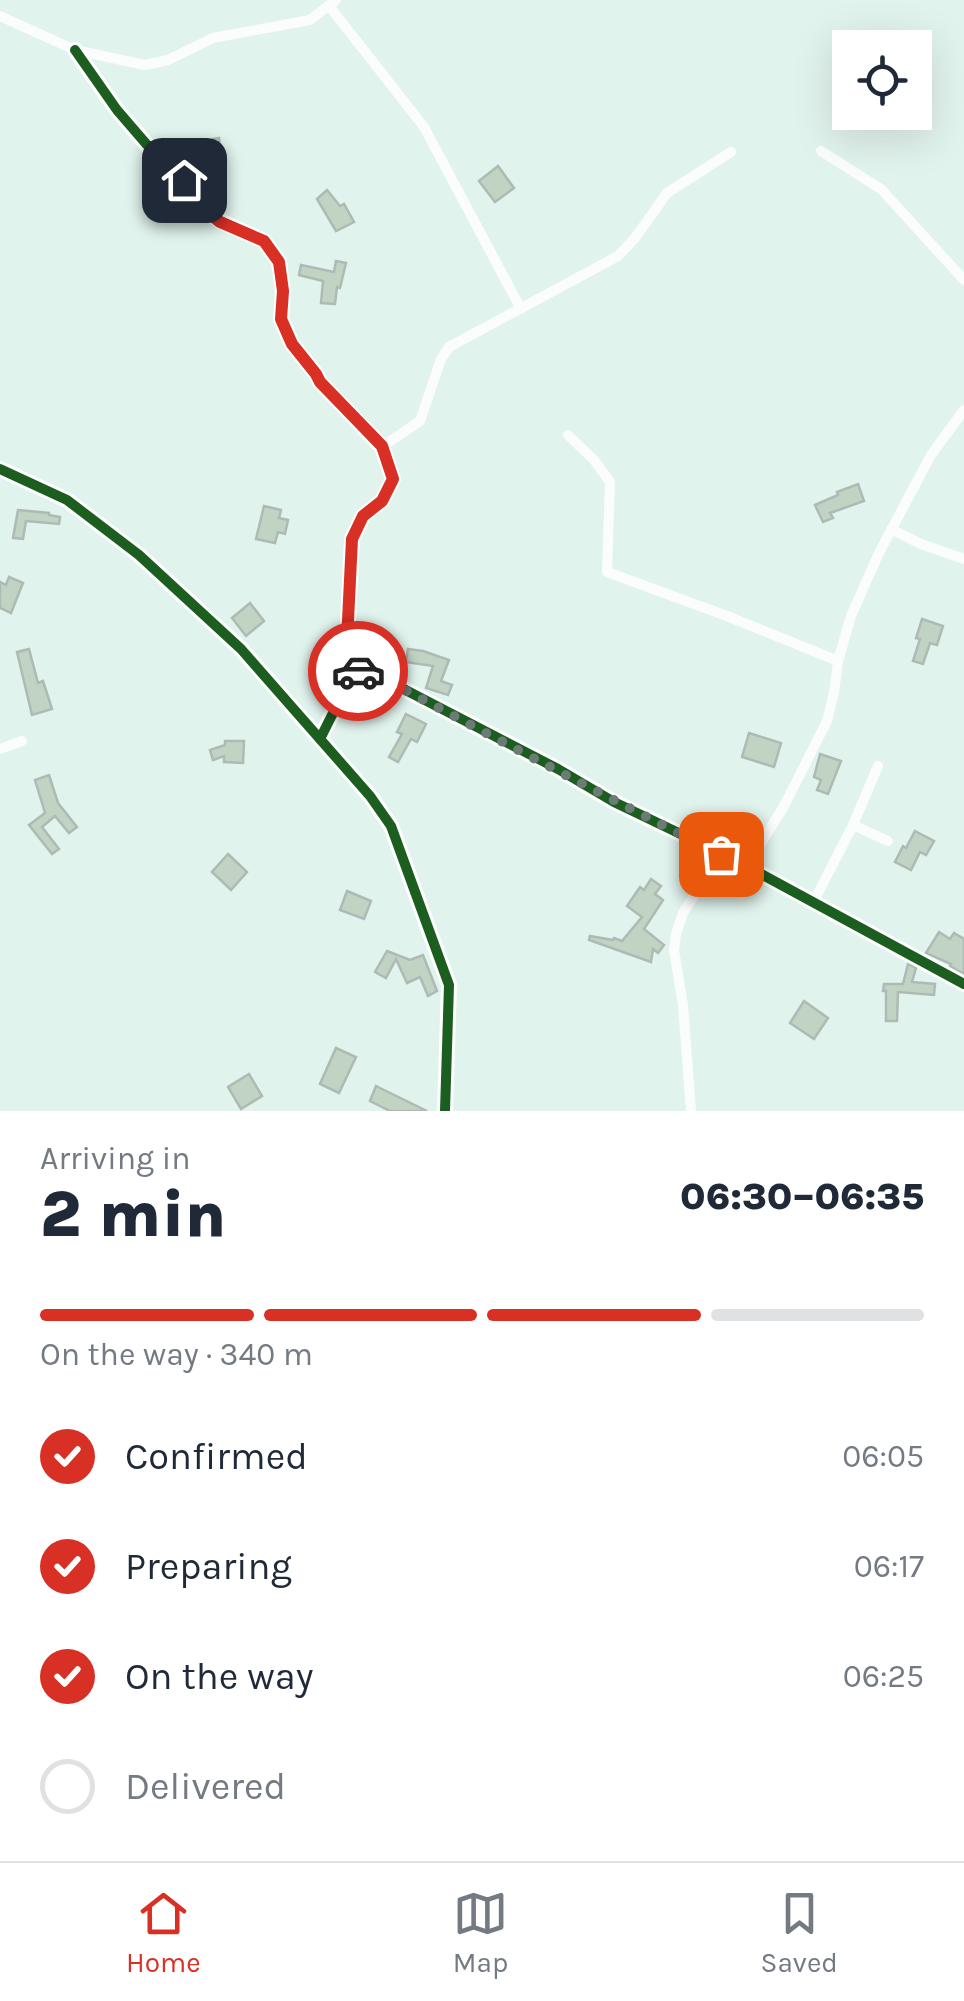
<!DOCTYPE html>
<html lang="en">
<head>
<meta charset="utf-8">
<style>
	:root { --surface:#fff; --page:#f2f2f3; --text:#1f2937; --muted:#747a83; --line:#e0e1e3; --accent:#d93025 }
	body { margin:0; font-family:Karla,sans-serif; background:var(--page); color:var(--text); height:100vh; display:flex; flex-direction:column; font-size:38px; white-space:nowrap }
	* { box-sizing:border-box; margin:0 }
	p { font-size:32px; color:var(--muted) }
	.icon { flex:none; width:55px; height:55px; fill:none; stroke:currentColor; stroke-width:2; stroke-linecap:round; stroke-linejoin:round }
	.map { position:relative; height:1111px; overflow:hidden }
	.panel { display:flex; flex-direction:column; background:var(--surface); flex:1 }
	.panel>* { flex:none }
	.tools { position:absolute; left:832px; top:30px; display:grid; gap:20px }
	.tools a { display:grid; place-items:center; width:100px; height:100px; border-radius:0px; background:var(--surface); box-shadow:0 10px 40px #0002; font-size:50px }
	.pin { position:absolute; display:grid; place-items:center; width:85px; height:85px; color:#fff; margin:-42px; border-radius:20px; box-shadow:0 5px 15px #0006 }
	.courier { position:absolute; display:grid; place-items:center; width:100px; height:100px; margin:-50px; border:8px solid #d93025; border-radius:50%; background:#fff; color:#222; box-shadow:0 2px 12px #0007 }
	.head em { font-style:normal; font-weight:800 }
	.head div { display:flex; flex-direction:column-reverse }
	.head { display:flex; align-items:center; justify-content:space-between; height:170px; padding:0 40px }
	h1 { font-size:65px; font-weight:800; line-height:75px }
	.bar { display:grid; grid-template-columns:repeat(4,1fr); gap:15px 10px; align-content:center; height:120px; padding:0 40px }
	.bar i { height:12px; border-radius:8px; background:var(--line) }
	.bar .selected { background:var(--accent) }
	.bar p { grid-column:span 4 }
	ol { padding:0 40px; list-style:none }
	li { display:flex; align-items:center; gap:30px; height:110px }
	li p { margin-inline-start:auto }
	li .icon { padding:10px; border-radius:50%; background:var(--accent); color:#fff; stroke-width:4 }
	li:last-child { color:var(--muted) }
	li i { width:55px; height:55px; border:5px solid var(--line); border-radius:50% }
	.tabs { display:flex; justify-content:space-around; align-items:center; height:140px; border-top:2px solid var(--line); background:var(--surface); font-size:28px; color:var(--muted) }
	.tabs a { display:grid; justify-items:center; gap:5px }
	.tabs .selected { color:var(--accent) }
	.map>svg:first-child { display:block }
</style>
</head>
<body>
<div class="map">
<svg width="964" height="1111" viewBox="0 0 964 1111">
	<rect width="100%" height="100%" fill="#e1f3ed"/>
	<!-- building -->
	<g fill="#c1d4c4" stroke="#aebab3" stroke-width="2.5">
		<path d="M219,138l2,17h4v10h-2l2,17 -15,2 5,15 -5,1 -10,-14 -5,-15 18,-5v-27z"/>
		<path d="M498,166l16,22 -19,14 -16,-21z"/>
		<path d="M327,190l13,16 4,-2 10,18 -18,9 -19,-32z"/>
		<path d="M336,261l10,2 -6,25 -3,-1 -2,17 -14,-1 2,-22 -24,-6 2,-10 33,7z"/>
		<path d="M858,484l6,17 -34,12 3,5 -10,4 -8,-17 23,-10 -1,-3z"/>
		<path d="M264,506l17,4 -2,8 9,2 -3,14 -7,-2 -3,11 -19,-4z"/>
		<path d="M18,510l31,3v2l11,2 -1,7 -33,-3 -3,18 -10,-1z"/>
		<path d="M9,577l14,6 -12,30 -11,-5v-26l6,3z"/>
		<path d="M250,603l14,18 -18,15 -14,-18z"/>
		<path d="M922,619l21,7 -6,19 -7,-2 -7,21 -10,-3 7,-22 -4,-1z"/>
		<path d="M29,649l9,34 5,-2 9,28 -20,6 -15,-63z"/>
		<path d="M408,649l15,2 26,9 -8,21 11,4 -4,10 -22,-7 7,-22 -27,-4z"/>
		<path d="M406,714l20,10 -9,18 -6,-3 -13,23 -9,-5 13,-23 -5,-2z"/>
		<path d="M749,733l32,10 -7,24 -32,-10z"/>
		<path d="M225,741h19l-1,22 -19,-1v-6l-11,4 -3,-10 15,-5z"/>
		<path d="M820,754l21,7 -13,33 -11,-4 4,-10 -7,-3z"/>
		<path d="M49,775l9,28 19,24 -8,6 -14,-17 -13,11 17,22 -7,5 -23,-29 16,-12 -10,-33z"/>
		<path d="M915,831l19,10 -8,14 -6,-3 -9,18 -16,-8 8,-16 3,2z"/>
		<path d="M228,854l19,18 -16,18 -19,-18z"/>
		<path d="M651,879l10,7 -6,8 8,6 -19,29 20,16 -6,8 -5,-4 -2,13 -62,-22 1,-4 23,4 1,-2 8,3 20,-24 -15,-11 13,-19 4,3z"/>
		<path d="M347,891l24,10 -7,18 -24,-9z"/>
		<path d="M939,932l11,7 4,-6 10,6v35l-14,-8 1,-2 -25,-11z"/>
		<path d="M387,951l23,9 13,-5 14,36 -9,5 -8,-19 -13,6 -11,-24 -10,19 -11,-6z"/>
		<path d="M908,964l8,4 -4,14 23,2 -1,11 -36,-3 -1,29h-11v-30h-3l1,-7h19z"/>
		<path d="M804,1001l24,17 -14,21 -24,-16z"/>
		<path d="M336,1048l20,9 -17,36 -19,-9z"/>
		<path d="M249,1074l13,22 -21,13 -13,-22z"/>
		<path d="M376,1086l51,25h-37l-20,-10z"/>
	</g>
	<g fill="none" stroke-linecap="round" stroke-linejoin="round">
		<!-- street -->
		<g stroke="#fafdfc" stroke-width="10">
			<path d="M330,7l94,120 97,182"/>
			<path d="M0,16l75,34 70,15 23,-5 45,-22 97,-18 26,-20"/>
			<path d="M75,50l42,60 31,36 36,34 26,34 10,7 44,20 15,21 4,29 -2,28 11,25 24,30 4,8 62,65 11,32 -11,22 -19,15 -11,23 -5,102 8,31"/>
			<path d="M821,151l60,38 83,91"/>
			<path d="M568,435l26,25 16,22 -3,90 120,44 111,45"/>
			<path d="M382,447l38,-26 21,-62 8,-12 169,-91 17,-18 32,-45 64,-41"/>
			<path d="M0,469l67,31 72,55 102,94 129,147 21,30 58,159 -4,126"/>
			<path d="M891,529l30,15 43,15"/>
			<path d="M320,739l33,-66 14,-3 191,99 56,33 125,60 225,122"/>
			<path d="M0,749l22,-8"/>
			<path d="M853,825l35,16"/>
			<path d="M739,862l16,-9 29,-47 43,-85 7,-28 4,-32 13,-45 28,-63 52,-98 33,-45"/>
			<path d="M813,903l40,-78 25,-59"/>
			<path d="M691,1111l-8,-106 -9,-55 2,-16 7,-21 38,-59"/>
		</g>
		<defs>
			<g id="cycleway">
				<path d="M75,50l42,60 31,36 36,34 26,34 10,7 44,20 15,21 4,29 -2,28 11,25 24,30 4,8 62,65 11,32 -11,22 -19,15 -11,23 -5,102 8,31"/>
				<path d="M0,469l67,31 72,55 102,94 129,147 21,30 58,159 -4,126"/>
				<path d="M320,739l33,-66 14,-3 191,99 56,33 125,60 225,122"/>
			</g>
		</defs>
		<!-- cycleway casing -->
		<use href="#cycleway" stroke="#fff" stroke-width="16"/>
		<!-- cycleway -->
		<use href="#cycleway" stroke="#1b5e20" stroke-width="10"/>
	</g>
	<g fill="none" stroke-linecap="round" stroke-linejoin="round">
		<!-- done -->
		<path stroke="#6c7b76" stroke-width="10" stroke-dasharray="0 18" d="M358,671l9,-1c118,62 235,126 354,184"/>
		<!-- route -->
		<path stroke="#d93025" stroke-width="12" d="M184,180l26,34 10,8 44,19 15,21 4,29 -2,28 11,25 24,30 4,8 62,64 11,33 -11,22 -19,15 -11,23 -5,102 8,31 3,-1"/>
	</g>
</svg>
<div class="tools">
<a><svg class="icon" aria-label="locate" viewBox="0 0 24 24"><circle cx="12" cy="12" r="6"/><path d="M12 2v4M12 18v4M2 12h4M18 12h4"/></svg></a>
</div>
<div class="pin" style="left:721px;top:854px;background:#ea580c"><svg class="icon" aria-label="bag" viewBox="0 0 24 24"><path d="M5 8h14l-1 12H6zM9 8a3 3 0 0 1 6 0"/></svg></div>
<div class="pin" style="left:184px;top:180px;background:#1f2937"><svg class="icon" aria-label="home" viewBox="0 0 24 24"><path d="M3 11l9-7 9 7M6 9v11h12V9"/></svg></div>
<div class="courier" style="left:358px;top:671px"><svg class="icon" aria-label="car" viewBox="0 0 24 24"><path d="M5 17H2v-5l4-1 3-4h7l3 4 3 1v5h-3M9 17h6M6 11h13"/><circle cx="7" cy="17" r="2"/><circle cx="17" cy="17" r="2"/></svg></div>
</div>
<section class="panel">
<div class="head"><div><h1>2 min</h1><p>Arriving in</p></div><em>06:30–06:35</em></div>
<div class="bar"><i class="selected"></i><i class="selected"></i><i class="selected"></i><i></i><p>On the way · 340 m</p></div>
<ol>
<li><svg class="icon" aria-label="check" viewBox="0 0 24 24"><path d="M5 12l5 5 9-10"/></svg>Confirmed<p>06:05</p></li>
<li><svg class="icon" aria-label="check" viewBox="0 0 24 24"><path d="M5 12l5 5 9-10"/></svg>Preparing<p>06:17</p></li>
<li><svg class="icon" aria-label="check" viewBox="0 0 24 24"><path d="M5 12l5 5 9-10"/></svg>On the way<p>06:25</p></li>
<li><i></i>Delivered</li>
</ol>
</section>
<nav class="tabs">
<a class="selected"><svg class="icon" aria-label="home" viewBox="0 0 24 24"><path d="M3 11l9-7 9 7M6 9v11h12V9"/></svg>Home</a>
<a><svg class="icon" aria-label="map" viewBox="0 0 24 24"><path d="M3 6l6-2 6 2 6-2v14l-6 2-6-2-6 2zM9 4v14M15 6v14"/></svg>Map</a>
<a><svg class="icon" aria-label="saved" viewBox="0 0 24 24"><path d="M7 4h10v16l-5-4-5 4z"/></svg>Saved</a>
</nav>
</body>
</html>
